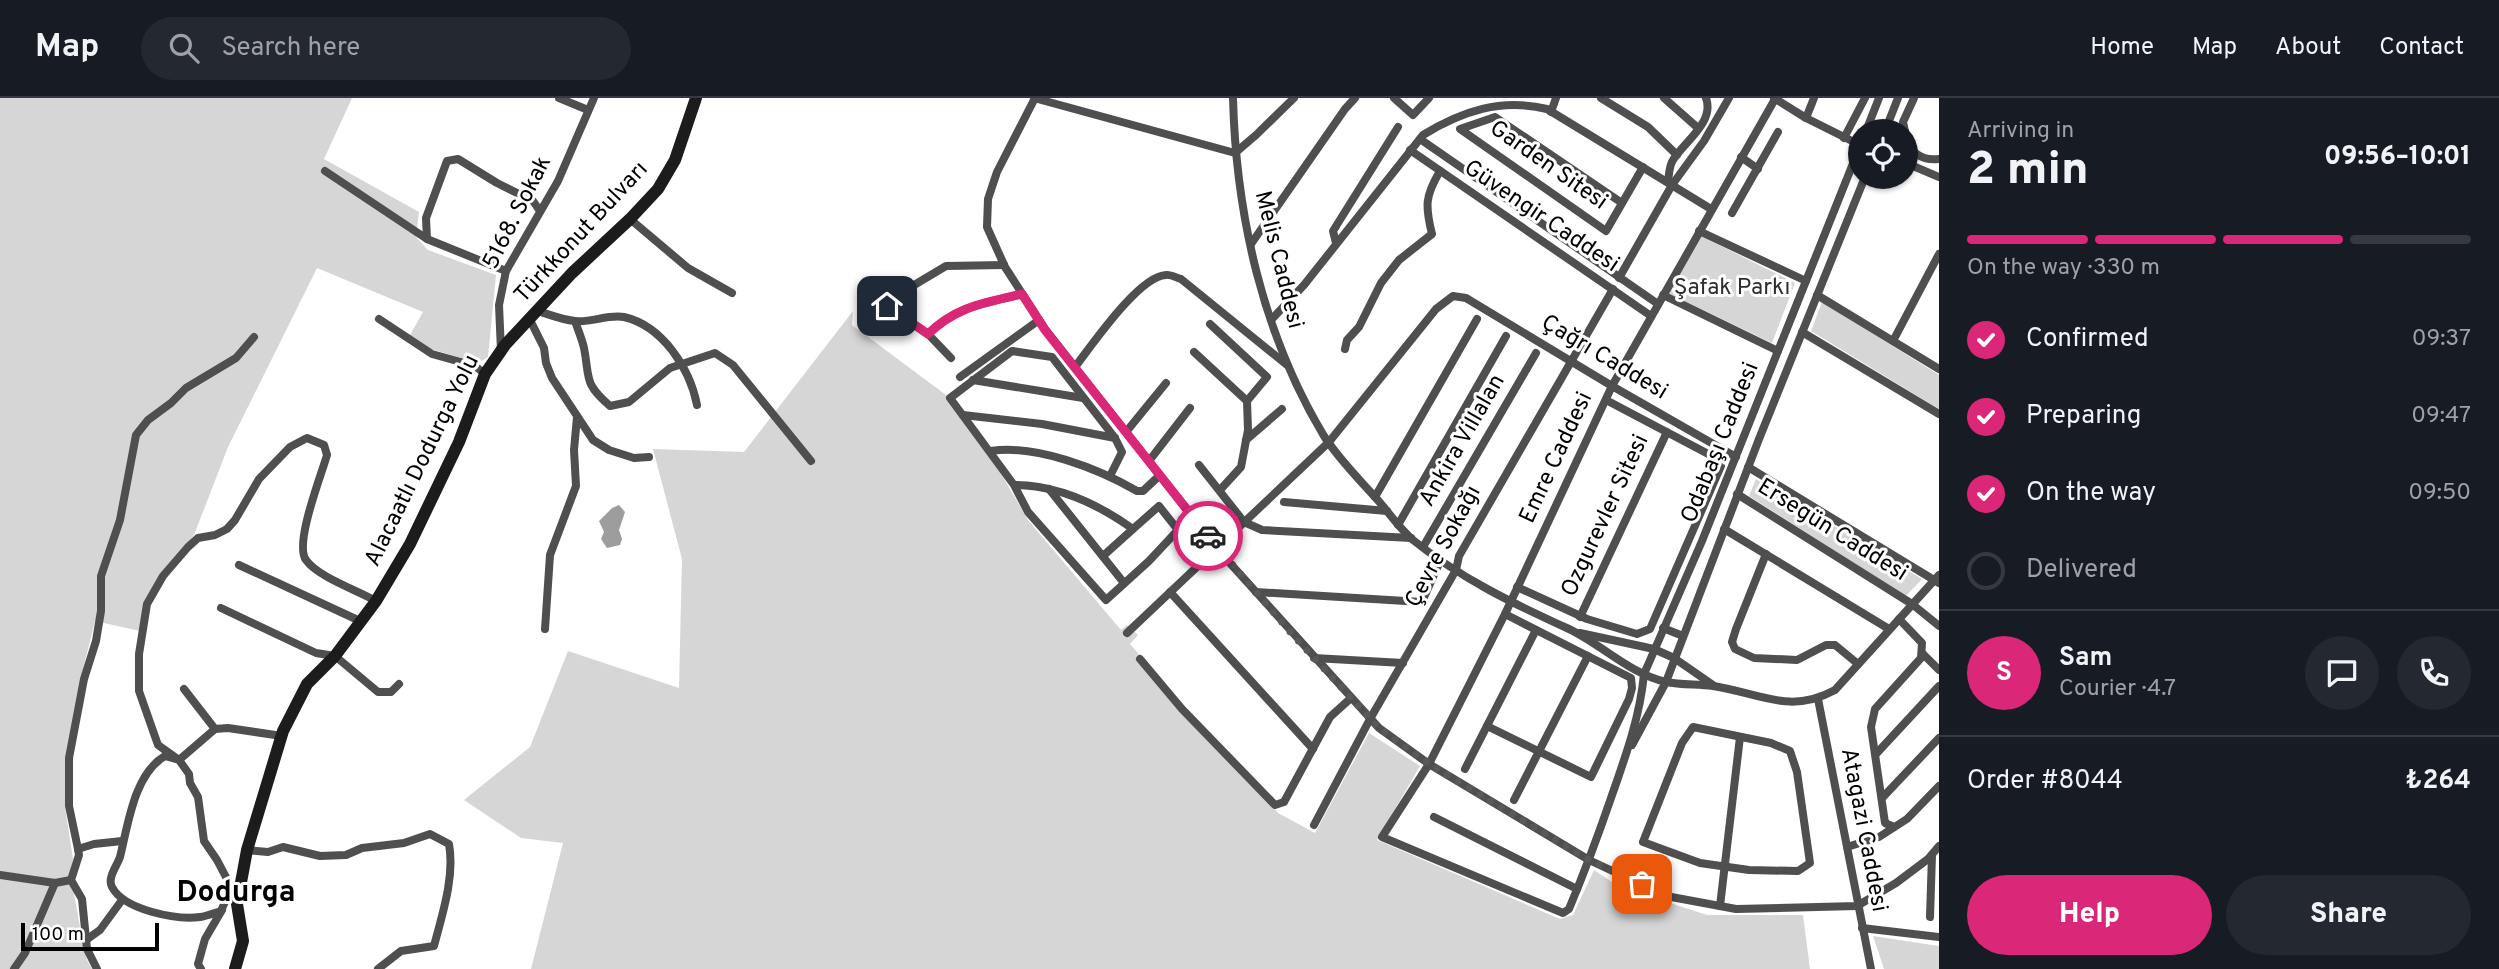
<!DOCTYPE html>
<html lang="en">
<head>
<meta charset="utf-8">
<style>
	:root { --surface:#171b24; --page:#242831; --text:#f1f3f6; --muted:#9ea1a6; --line:#363941; --accent:#db2777 }
	body { margin:0; font-family:Overpass,sans-serif; background:var(--page); color:var(--text); height:100vh; display:flex; flex-direction:column; font-size:26px; white-space:nowrap }
	* { box-sizing:border-box; margin:0 }
	p { font-size:23px; color:var(--muted) }
	.icon { flex:none; width:38px; height:38px; fill:none; stroke:currentColor; stroke-width:2; stroke-linecap:round; stroke-linejoin:round }
	.map { position:relative; flex:1; overflow:hidden }
	.side { display:flex; flex-direction:column; background:var(--surface); width:560px }
	.side>* { flex:none }
	.fabs { position:absolute; left:1848px; top:21px; display:grid; gap:14px }
	.fabs a { display:grid; place-items:center; width:70px; height:70px; border-radius:50%; background:var(--surface); box-shadow:0 2px 5px #0004; font-size:35px }
	.scale { position:absolute; left:21px; bottom:18px; width:138px; box-sizing:border-box; padding-left:7px; border:4px solid #000; border-top:0; font-size:19px; line-height:24px; white-space:nowrap; color:#000; -webkit-text-stroke:5px #fff; paint-order:stroke }
	.pin { position:absolute; display:grid; place-items:center; width:60px; height:60px; color:#fff; margin:-30px; border-radius:14px; box-shadow:0 4px 10px #0006 }
	.courier { position:absolute; display:grid; place-items:center; width:70px; height:70px; margin:-35px; border:5px solid #db2777; border-radius:50%; background:#fff; color:#222; box-shadow:0 2px 9px #0007 }
	.head em { font-style:normal; font-weight:800 }
	.head div { display:flex; flex-direction:column-reverse }
	.head { display:flex; align-items:center; justify-content:space-between; height:119px; padding:0 28px }
	h1 { font-size:46px; font-weight:800; line-height:52px }
	.bar { display:grid; grid-template-columns:repeat(4,1fr); gap:10px 7px; align-content:center; height:84px; padding:0 28px }
	.bar i { height:9px; border-radius:5px; background:var(--line) }
	.bar .active { background:var(--accent) }
	.bar p { grid-column:span 4 }
	.line { display:flex; align-items:center; gap:18px; padding:0 28px; border-top:2px solid var(--line) }
	.line div { flex:1 }
	.round { display:grid; place-items:center; flex:none; width:74px; height:74px; border-radius:37px; background:var(--page) }
	ol { padding:0 28px; list-style:none }
	li { display:flex; align-items:center; gap:21px; height:77px }
	li p { margin-inline-start:auto }
	li .icon { padding:7px; border-radius:50%; background:var(--accent); color:#fff; stroke-width:4 }
	li:last-child { color:var(--muted) }
	li i { width:38px; height:38px; border:4px solid var(--line); border-radius:50% }
	.cta { display:flex; gap:14px; margin-top:auto; padding:14px 28px }
	.cta a { flex:1; height:80px; border-radius:42px; background:var(--accent); color:#fff; font-size:28px; font-weight:800; line-height:80px; text-align:center }
	.cta a+a { background:var(--page); color:var(--text) }
	header { display:flex; align-items:center; gap:42px; box-sizing:border-box; height:98px; padding:0 35px; background:var(--surface); border-bottom:2px solid var(--line) }
	header strong { font-size:33px }
	nav { display:flex; gap:38px; margin-inline-start:auto; font-size:24px }
	.search { width:490px; height:63px; background:var(--page); display:flex; align-items:center; gap:18px; box-sizing:border-box; padding:0 24px; border-radius:38px; color:var(--muted); font-size:26px }
	main { display:flex; flex:1; min-height:0 }
	.map>svg:first-child { display:block }
</style>
</head>
<body>
<header>
<strong>Map</strong>
<div class="search"><svg class="icon" aria-label="search" viewBox="0 0 24 24"><circle cx="10" cy="10" r="6"/><path d="M15 15l6 6"/></svg>Search here</div>
<nav><a>Home</a><a>Map</a><a>About</a><a>Contact</a></nav>
</header>
<main>
<div class="map">
<svg width="1939" height="871" viewBox="0 0 1939 871">
	<rect width="100%" height="100%" fill="#fff"/>
	<!-- green -->
	<g fill="#d6d6d6">
		<path d="M0,0h352l-28,61 95,53 -3,25 12,13 68,25 -8,82 -10,6 -47,-14 -21,-14 13,-23 -106,-44 -89,179 -34,88 -38,46 -16,50 -45,-10 -13,52 -17,134 8,52 -3,13 10,55 7,33 5,9h-92z"/>
		<path d="M1701,138l94,47 -23,60 -104,-50z"/>
		<path d="M1822,204l117,73v34l-128,-78z"/>
		<path d="M853,213l-1,14 98,73 43,62 35,60 93,110 6,-5 11,10 -8,9 148,169 37,20 54,-100 51,33 -43,74 183,79 13,-4 21,-45 24,16 89,29h96l7,54h-1279l32,-126 -42,-5 -57,-38 66,-53 38,-96 111,37 3,-129 -29,-110 91,3z"/>
		<path d="M1756,381l166,100 -16,17 -157,-100z"/>
		<path d="M1873,838l66,10v23h-55z"/>
	</g>
	<!-- water -->
	<path fill="#9d9d9d" d="M619,407l6,7 -6,18 3,9 -2,6 -13,3 -6,-9 3,-7 -5,-11 13,-13z"/>
	<g fill="none" stroke-linecap="round" stroke-linejoin="round">
		<!-- street -->
		<g stroke="#4f4f4f" stroke-width="8">
			<path d="M559,0l29,12"/>
			<path d="M1034,0l201,55"/>
			<path d="M1035,0l-38,74 -9,27 -1,28 18,40 40,62 174,222 160,177 50,36 160,96 77,36 70,13 121,-3 39,-23 32,-24 11,-13"/>
			<path d="M1233,0c3,117 30,237 91,338 14,22 33,41 51,61 13,14 23,30 38,43 47,38 101,64 156,89 32,15 61,45 97,53 15,3 32,2 47,4 47,7 76,29 122,4l104,-115"/>
			<path d="M1394,0l19,17 16,-17"/>
			<path d="M1601,0l47,29 29,28"/>
			<path d="M1664,0l34,30"/>
			<path d="M1774,0l32,20 54,27"/>
			<path d="M1775,1l-163,287 -107,228 -76,150 -47,73 181,76 6,-4c15,-36 29,-73 42,-111 14,-40 29,-81 33,-124l58,-133 158,-395"/>
			<path d="M1551,14l5,-14"/>
			<path d="M1806,20l8,-20"/>
			<path d="M1866,33l13,-33"/>
			<path d="M1885,33l13,-33"/>
			<path d="M1905,33l-2,-9 11,-24"/>
			<path d="M1906,38c4,17 16,25 33,23"/>
			<path d="M1844,40l21,-40"/>
			<path d="M1420,41l238,165"/>
			<path d="M1410,52l241,166"/>
			<path d="M1235,55l21,-18 38,-37"/>
			<path d="M1741,59l17,12"/>
			<path d="M1906,65l33,14"/>
			<path d="M325,73l102,68"/>
			<path d="M1668,84c1,-7 1,-16 5,-22 11,-18 42,-38 33,-62"/>
			<path d="M1622,105l-127,-86 -35,12 146,102 37,-64"/>
			<path d="M1732,115l46,-81"/>
			<path d="M630,121l58,49 44,25"/>
			<path d="M1699,133l107,50"/>
			<path d="M1336,145l-3,-12 65,-104"/>
			<path d="M1251,146l94,-135 10,-11"/>
			<path d="M506,173l-79,-32 -1,-21 21,-57 11,-2 39,24 36,18 7,10"/>
			<path d="M1619,180l53,-93 32,-44 25,-43"/>
			<path d="M1663,197l115,56"/>
			<path d="M1817,197l122,74"/>
			<path d="M538,213c12,4 25,9 37,10 16,2 33,-7 49,-4 39,9 66,52 73,88"/>
			<path d="M379,221l53,35 43,12 10,8"/>
			<path d="M530,222l14,28 2,15 6,15 41,62 16,10 25,8 15,-1"/>
			<path d="M1271,222l33,-35 119,-150c39,-24 78,-37 124,-26l164,100"/>
			<path d="M575,223c3,9 7,18 9,27 6,30 -1,35 26,58l19,-4 41,-34 45,-15 18,12 78,96"/>
			<path d="M1210,226l57,53 -20,24"/>
			<path d="M1802,234l137,82"/>
			<path d="M928,236c30,-29 56,-30 94,-40"/>
			<path d="M1893,243l46,-87"/>
			<path d="M1345,251l2,-9 12,-13 22,-44 18,-23 33,-26c-7,-28 -7,-38 8,-63"/>
			<path d="M501,253l-2,-46 7,-34 52,-90 36,-83"/>
			<path d="M1194,254l53,49 1,29 -7,37 -21,23"/>
			<path d="M951,260l-23,-24 -41,-28 2,-6 57,-34 58,-1"/>
			<path d="M1075,269c17,-22 64,-91 91,-92 4,-1 11,3 15,4l106,86"/>
			<path d="M960,279l79,-57"/>
			<path d="M973,282l110,18"/>
			<path d="M963,317l79,9 73,14"/>
			<path d="M1126,334l40,-49"/>
			<path d="M1246,342l36,-31"/>
			<path d="M991,353c45,-7 108,18 146,40h6l17,-16"/>
			<path d="M1149,363l41,-53"/>
			<path d="M1199,367l45,57 18,8 149,8"/>
			<path d="M1748,369l191,116"/>
			<path d="M1014,387l14,27 78,88 43,-39 29,-31 -19,-24 -26,23c-35,-25 -75,-44 -119,-44l-64,-87 62,-47 40,6 63,81 7,14 -12,24"/>
			<path d="M1049,391l75,94"/>
			<path d="M1737,396l175,110 27,22"/>
			<path d="M1375,399l102,-178"/>
			<path d="M1284,404l103,9"/>
			<path d="M1398,427l108,-189"/>
			<path d="M1724,431l165,100"/>
			<path d="M1423,449l113,-194"/>
			<path d="M1766,456l-30,75 -4,13 3,7 19,9 43,2 29,-15h9l23,19"/>
			<path d="M1103,458l30,-27"/>
			<path d="M239,467l121,56"/>
			<path d="M1517,489l70,32 50,15 13,-5 71,-163 -7,-9 -108,-57"/>
			<path d="M1170,494l143,157"/>
			<path d="M1256,494l166,10 19,-43"/>
			<path d="M221,510l95,45 19,3 43,36h13l8,-8"/>
			<path d="M1580,519l87,-185"/>
			<path d="M1663,530l20,8"/>
			<path d="M545,531l5,-74 26,-69 -2,-36 3,-33"/>
			<path d="M1127,535l202,-191 107,-133 17,-13 13,2 146,88 124,71"/>
			<path d="M1580,535l74,16 20,9 39,27"/>
			<path d="M1922,555l17,17"/>
			<path d="M1314,560l89,5"/>
			<path d="M1140,561l42,50 93,96 9,-3 46,-85 21,-19"/>
			<path d="M184,591l31,40"/>
			<path d="M1818,601l53,270"/>
			<path d="M1487,628l104,51 38,-78 3,-11 -1,-10 -126,-64"/>
			<path d="M1693,629l78,16 19,8 7,21 13,91 -12,8 -49,-1 -49,-7 -57,-21 39,-99z"/>
			<path d="M282,638l-54,-8 -13,1 -36,31 -14,-4c-31,18 -37,69 -45,101 -3,9 -13,21 -8,30 12,23 64,33 88,30 7,-1 14,-4 21,-6l6,-14v-18l-10,-19 -13,-19 -6,-44 -8,-14 -1,-9 -10,-14 -21,-15 -19,-54v-37l8,-50 16,-28 25,-29 10,-9 17,-3 12,-6 8,-9 24,-41 31,-32 17,-9 17,7 3,10c-6,21 -33,89 -21,105 12,17 51,30 70,41"/>
			<path d="M1632,647l34,-63 93,-243 106,-262"/>
			<path d="M1876,656l63,-68"/>
			<path d="M1465,671l71,-139"/>
			<path d="M1883,699l56,-59"/>
			<path d="M1514,702l74,-144"/>
			<path d="M1434,719l143,72"/>
			<path d="M1314,727l56,-106 86,-149 3,-14 154,-267"/>
			<path d="M1894,729l-9,-4 -14,-96 4,-18 46,-51 1,-15 -23,-24"/>
			<path d="M1847,749l32,-10 28,-18 32,-33"/>
			<path d="M78,751l-9,-43v-48l15,-79 12,-38 5,-30v-35l19,-56 16,-85 12,-15 23,-17 15,-15 50,-30 18,-21"/>
			<path d="M247,752l21,2 15,-5 37,9 26,-1 16,-7 42,-5 26,-9 19,10c6,33 -7,71 -15,102l-33,5 -23,18"/>
			<path d="M0,777l55,8 16,-3"/>
			<path d="M1720,808l20,-169"/>
			<path d="M1930,819l2,-62"/>
			<path d="M1862,830l77,9"/>
			<path d="M86,842l14,-10 22,-30"/>
			<path d="M14,871l11,-16 30,-70"/>
			<path d="M97,871l-10,-20 -5,-50 -11,-19 8,-25 -1,-6 16,-5 28,-3"/>
			<path d="M201,871l-3,-5 7,-25 17,-29"/>
		</g>
		<!-- secondary -->
		<path stroke="#1c1c1c" stroke-width="12" d="M235,871l8,-28 -6,-37 10,-54 36,-119 24,-47 28,-28 41,-55 34,-57 49,-102 26,-68 20,-29 67,-72 58,-54 28,-30 17,-29 21,-62"/>
	</g>
	<g fill="none" stroke-linecap="round" stroke-linejoin="round">
		<!-- done -->
		<path stroke="#595959" stroke-width="7" stroke-dasharray="0 12.6" d="M1208,438l84,98 87,94 50,36 160,96 53,24"/>
		<!-- route -->
		<path stroke="#db2777" stroke-width="9" d="M887,208l41,28c29,-28 57,-31 94,-40l23,36 163,206"/>
	</g>
	<g text-anchor="middle" dominant-baseline="central" stroke-width="6" stroke-linejoin="round" paint-order="stroke">
		<!-- street labels -->
		<g font-size="23" fill="#000" stroke="#fff">
			<text transform="translate(1548 68) rotate(35)">Garden Sitesi</text>
			<text transform="translate(518 115) rotate(-63)">5168. Sokak</text>
			<text transform="translate(1541 119) rotate(34)">Güvengir Caddesi</text>
			<text transform="translate(582 135) rotate(-47)">Türkkonut Bulvarı</text>
			<text transform="translate(1278 162) rotate(76)">Melis Caddesi</text>
			<text transform="translate(1604 260) rotate(31)">Çağrı Caddesi</text>
			<text transform="translate(1463 343) rotate(-60)">Ankira Villalan</text>
			<text transform="translate(1721 345) rotate(-68)">Odabaşı Caddesi</text>
			<text transform="translate(1557 360) rotate(-65)">Emre Caddesi</text>
			<text transform="translate(423 363) rotate(-64)">Alacaatlı Dodurga Yolu</text>
			<text transform="translate(1606 418) rotate(-65)">Ozgurevler Sitesi</text>
			<text transform="translate(1832 433) rotate(32)">Ersegün Caddesi</text>
			<text transform="translate(1444 449) rotate(-62)">Çevre Sokağı</text>
			<text transform="translate(1863 732) rotate(79)">Atagazi Caddesi</text>
		</g>
		<!-- park labels -->
		<g font-size="23" fill="#2d2d2d" stroke="#fff">
			<text x="1732" y="190">Şafak Parkı</text>
		</g>
		<!-- district labels -->
		<g font-size="30" font-weight="bold" fill="#000" stroke="#fff">
			<text x="236" y="795">Dodurga</text>
		</g>
	</g>
</svg>
<div class="fabs">
<a><svg class="icon" aria-label="locate" viewBox="0 0 24 24"><circle cx="12" cy="12" r="6"/><path d="M12 2v4M12 18v4M2 12h4M18 12h4"/></svg></a>
</div>
<div class="scale">100 m</div>
<div class="pin" style="left:1642px;top:786px;background:#ea580c"><svg class="icon" aria-label="bag" viewBox="0 0 24 24"><path d="M5 8h14l-1 12H6zM9 8a3 3 0 0 1 6 0"/></svg></div>
<div class="pin" style="left:887px;top:208px;background:#1f2937"><svg class="icon" aria-label="home" viewBox="0 0 24 24"><path d="M3 11l9-7 9 7M6 9v11h12V9"/></svg></div>
<div class="courier" style="left:1208px;top:438px"><svg class="icon" aria-label="car" viewBox="0 0 24 24"><path d="M5 17H2v-5l4-1 3-4h7l3 4 3 1v5h-3M9 17h6M6 11h13"/><circle cx="7" cy="17" r="2"/><circle cx="17" cy="17" r="2"/></svg></div>
</div>
<section class="side">
<div class="head"><div><h1>2 min</h1><p>Arriving in</p></div><em>09:56–10:01</em></div>
<div class="bar"><i class="active"></i><i class="active"></i><i class="active"></i><i></i><p>On the way · 330 m</p></div>
<ol>
<li><svg class="icon" aria-label="check" viewBox="0 0 24 24"><path d="M5 12l5 5 9-10"/></svg>Confirmed<p>09:37</p></li>
<li><svg class="icon" aria-label="check" viewBox="0 0 24 24"><path d="M5 12l5 5 9-10"/></svg>Preparing<p>09:47</p></li>
<li><svg class="icon" aria-label="check" viewBox="0 0 24 24"><path d="M5 12l5 5 9-10"/></svg>On the way<p>09:50</p></li>
<li><i></i>Delivered</li>
</ol>
<div class="line" style="height:126px"><b class="round" style="background:var(--accent);color:#fff">S</b><div><b>Sam</b><p>Courier · 4.7</p></div><a class="round"><svg class="icon" aria-label="chat" viewBox="0 0 24 24"><path d="M4 5h16v11H9l-5 4z"/></svg></a><a class="round"><svg class="icon" aria-label="phone" viewBox="0 0 24 24"><path d="M5 4h4l2 5-3 2q2 4 5 5l2-3 5 2v4C11 20 4 13 5 4z"/></svg></a></div>
<div class="line" style="height:91px"><div>Order #8044</div><b>₺264</b></div>
<div class="cta"><a>Help</a><a>Share</a></div>
</section>
</main>
</body>
</html>
